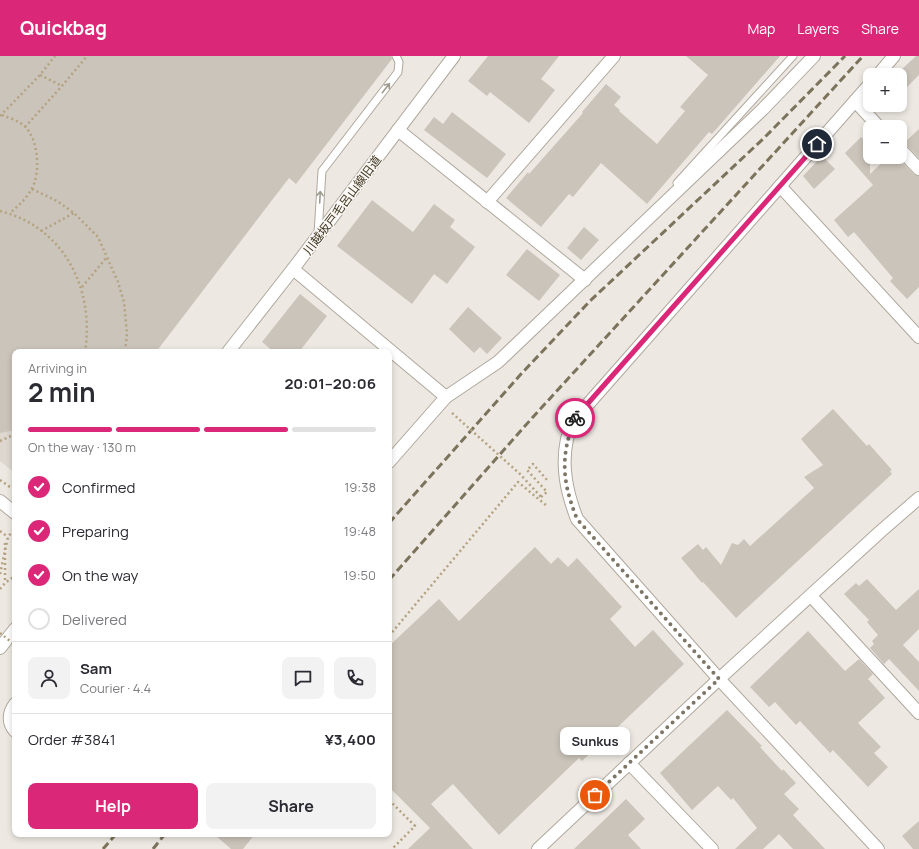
<!DOCTYPE html>
<html lang="en">
<head>
<meta charset="utf-8">
<style>
	:root { --surface:#fff; --page:#f2f2f3; --text:#2b2b33; --muted:#7c7c81; --line:#e1e1e2; --accent:#db2777 }
	body { margin:0; font-family:Manrope,"Noto Sans JP",sans-serif; background:var(--page); color:var(--text); height:100vh; display:flex; flex-direction:column; font-size:15px; white-space:nowrap }
	* { box-sizing:border-box; margin:0 }
	p { font-size:13px; color:var(--muted) }
	.icon { flex:none; width:22px; height:22px; fill:none; stroke:currentColor; stroke-width:2; stroke-linecap:round; stroke-linejoin:round }
	.map { position:relative; flex:1; overflow:hidden }
	.sheet { position:absolute; left:12px; top:293px; width:380px; height:488px; display:flex; flex-direction:column; background:var(--surface); border-radius:8px; box-shadow:0 2px 6px #0003 }
	.sheet>* { flex:none }
	.controls { position:absolute; left:863px; top:12px; display:grid; gap:8px }
	.controls a { display:grid; place-items:center; width:44px; height:44px; border-radius:8px; background:var(--surface); box-shadow:0 2px 6px #0003; font-size:20px }
	.pin { position:absolute; display:grid; place-items:center; width:34px; height:34px; color:#fff; margin:-17px; border:2px solid #fff; border-radius:50%; box-shadow:0 1px 4px #0007 }
	.courier { position:absolute; display:grid; place-items:center; width:40px; height:40px; margin:-20px; border:3px solid #db2777; border-radius:50%; background:#fff; color:#222; box-shadow:0 1px 5px #0007 }
	.bubble { position:absolute; height:28px; border-radius:8px; background:var(--surface); box-shadow:0 2px 6px #0003; font-size:13px; font-weight:700; line-height:28px; text-align:center }
	.head em { font-style:normal; font-weight:700 }
	.head div { display:flex; flex-direction:column-reverse }
	.head { display:flex; align-items:center; justify-content:space-between; height:68px; padding:0 16px }
	h1 { font-size:26px; font-weight:700; line-height:30px }
	.bar { display:grid; grid-template-columns:repeat(4,1fr); gap:6px 4px; align-content:center; height:48px; padding:0 16px }
	.bar i { height:5px; border-radius:3px; background:var(--line) }
	.bar .selected { background:var(--accent) }
	.bar p { grid-column:span 4 }
	.line { display:flex; align-items:center; gap:10px; padding:0 16px; border-top:1px solid var(--line) }
	.line div { flex:1 }
	.round { display:grid; place-items:center; flex:none; width:42px; height:42px; border-radius:8px; background:var(--page) }
	ol { padding:0 16px; list-style:none }
	li { display:flex; align-items:center; gap:12px; height:44px }
	li p { margin-inline-start:auto }
	li .icon { padding:4px; border-radius:50%; background:var(--accent); color:#fff; stroke-width:4 }
	li:last-child { color:var(--muted) }
	li i { width:22px; height:22px; border:2px solid var(--line); border-radius:50% }
	.cta { display:flex; gap:8px; margin-top:auto; padding:8px 16px }
	.cta a { flex:1; height:46px; border-radius:8px; background:var(--accent); color:#fff; font-size:16px; font-weight:700; line-height:46px; text-align:center }
	.cta a+a { background:var(--page); color:var(--text) }
	header { display:flex; align-items:center; gap:24px; box-sizing:border-box; height:56px; padding:0 20px; background:var(--accent); color:#fff }
	header strong { font-size:19px }
	nav { display:flex; gap:22px; margin-inline-start:auto; font-size:14px }
	.map>svg:first-child { display:block }
</style>
</head>
<body>
<header>
<strong>Quickbag</strong>
<nav><a>Map</a><a>Layers</a><a>Share</a></nav>
</header>
<div class="map">
<svg width="919" height="793" viewBox="0 0 919 793">
	<rect width="100%" height="100%" fill="#ede8e2"/>
	<!-- built -->
	<path fill="#ddd7d0" d="M15,323v94l-15,-12v-62z"/>
	<!-- building -->
	<g fill="#cbc4ba">
		<path d="M0,0h391l1,3 -96,125 -7,-6 -133,174h-141v78l-15,3z"/>
		<path d="M488,0h71l-18,23 14,11 -26,33 -39,-31 -3,4 -19,-15z"/>
		<path d="M686,0h94l-68,78 -3,-2 -62,72 -46,-41 -28,34 -4,-3 -28,33 -35,-29 22,-26 1,2 54,-61 -1,-1 24,-28 15,13 -7,8 6,5 -1,1 38,33 28,-33 -5,-4 28,-32z"/>
		<path d="M916,0h3v19l-19,19v-23z"/>
		<path d="M452,56l54,42 -19,24 -63,-48 10,-13 9,7z"/>
		<path d="M919,73v29l-15,-15z"/>
		<path d="M861,81l9,9v28l18,-17h9l17,17 5,2v111l-12,12 -17,-18 3,-3 -39,-46 -6,5 -14,-17 39,-35 -28,-32z"/>
		<path d="M822,100l13,13 -21,20 -11,-13z"/>
		<path d="M372,144l41,32 21,-28 21,16 -5,7 25,20 -28,37 -13,-10 -22,30 -75,-58z"/>
		<path d="M584,171l15,13 -18,20 -14,-12z"/>
		<path d="M527,193l33,26 -21,26 -33,-26z"/>
		<path d="M300,238l27,22 -28,36h-25l-12,-10z"/>
		<path d="M468,251l34,31 -15,16 -7,-7 -6,6 -25,-24z"/>
		<path d="M833,353l34,37 2,-2 23,26 -2,1 2,3 -156,144 -33,-36 -1,1 -21,-25 17,-14 5,6 3,-3 15,18 11,-22 6,2 6,-6 6,7 64,-58 -10,-11 19,-12 -22,-26z"/>
		<path d="M535,491l16,17 7,-7 10,10 9,-9 45,49 -12,12 25,28 18,-17 31,34 -102,97 -3,-3 -80,77 -46,-51 -22,20 42,45h-65l22,-21 -41,-41v-141l50,-47 20,22z"/>
		<path d="M867,523l29,31 23,-21v40l-16,16 16,17v29l-30,-32 -5,5 -14,-16 4,-4 -2,-3 6,-6 -11,-13 2,-2 -25,-26 12,-11 3,3z"/>
		<path d="M808,575l37,40 14,-12 14,15 -5,5 17,19 -27,25 23,24 -7,6 14,14 -20,20 -35,-37 -3,3 -30,-32 -4,4 -21,-23 -6,5 -19,-20z"/>
		<path d="M727,654l35,36 -2,1 22,24 1,-2 13,14 -12,11 15,15 -6,6 32,34h-32l-14,-15 -16,15h-28l22,-21 -24,-30 -2,2 -13,-14 -26,24 -32,-37z"/>
		<path d="M626,743l19,20 -17,16 13,14h-67z"/>
		<path d="M919,765v28h-6l-11,-13z"/>
		<path d="M214,778h41l-12,15h-12z"/>
	</g>
	<g fill="none" stroke-linecap="round" stroke-linejoin="round">
		<defs>
			<g id="service">
				<path d="M677,127l116,-127"/>
				<path d="M318,177l4,-62 76,-99 1,-10 -3,-6"/>
			</g>
			<g id="minor">
				<path d="M878,19l16,-19"/>
				<path d="M855,45l24,26"/>
				<path d="M398,74l187,150"/>
				<path d="M900,93l19,20"/>
				<path d="M780,130l139,151"/>
				<path d="M487,146l127,-146"/>
				<path d="M293,213l153,128"/>
				<path d="M389,406l57,-65 52,-35 265,-253 51,-53"/>
				<path d="M811,540l108,117"/>
				<path d="M719,623l-142,-160c-10,-26 -16,-52 -10,-80 2,-7 6,-14 8,-20l295,-335"/>
				<path d="M629,707l83,86"/>
			</g>
			<g id="tertiary">
				<path d="M228,296l65,-83 161,-213"/>
				<path d="M0,445l15,12"/>
				<path d="M0,592l15,-19"/>
				<path d="M719,623l159,170"/>
				<path d="M15,648c-7,9 -7,19 0,27"/>
				<path d="M538,793l181,-170 162,-148 38,-33"/>
			</g>
		</defs>
		<!-- service casing -->
		<use href="#service" stroke="#afa89d" stroke-width="9"/>
		<!-- minor casing -->
		<use href="#minor" stroke="#afa89d" stroke-width="14"/>
		<!-- tertiary casing -->
		<use href="#tertiary" stroke="#afa89d" stroke-width="14"/>
		<!-- path -->
		<g stroke="#b3a381" stroke-width="2.5" stroke-dasharray="2 3" stroke-linecap="butt">
			<path d="M40,19l22,11"/>
			<path d="M2,59c7,3 16,5 22,11 15,12 17,49 7,64 -5,9 -13,16 -21,23"/>
			<path d="M0,60l40,-41 15,-19"/>
			<path d="M25,71l37,-41 25,-30"/>
			<path d="M32,133l25,12 17,12 24,24 20,45 6,20 3,32 -2,18"/>
			<path d="M0,155c64,16 95,78 85,141"/>
			<path d="M41,175l33,-18"/>
			<path d="M82,231l25,-30"/>
			<path d="M0,385l15,-7"/>
			<path d="M0,424l10,7"/>
			<path d="M541,441l6,-5 -20,-22 6,-6 15,17"/>
			<path d="M0,475l8,6"/>
			<path d="M5,487v40"/>
			<path d="M0,533l5,-6 10,-7"/>
			<path d="M389,580l129,-154 29,24"/>
			<path d="M389,744l26,26 -23,23"/>
			<path d="M249,778v1"/>
		</g>
		<!-- service -->
		<use href="#service" stroke="#fff" stroke-width="7"/>
		<!-- minor -->
		<use href="#minor" stroke="#fff" stroke-width="12"/>
		<!-- tertiary -->
		<use href="#tertiary" stroke="#fff" stroke-width="12"/>
		<!-- rail -->
		<g stroke="#7b735b" stroke-width="3" stroke-dasharray="8 4" stroke-linecap="butt">
			<path d="M389,467l133,-150 68,-72 174,-163 81,-82"/>
			<path d="M389,524l144,-163 330,-361"/>
			<path d="M103,793l13,-15"/>
			<path d="M153,793l12,-15"/>
		</g>
		<!-- path-bridge -->
		<g stroke="#b3a381" stroke-width="2.5" stroke-dasharray="2 3" stroke-linecap="butt">
			<path d="M452,357l68,61 21,23"/>
			<path d="M0,518l8,-37 7,-9"/>
			<path d="M0,577l15,12"/>
		</g>
	</g>
	<!-- one-way arrows -->
	<defs><path id="oneway-shaft" d="M-6 0H5M1.5-3L5.5 0L1.5 3" fill="none" stroke-width="1.6" stroke-linecap="round" stroke-linejoin="round"/></defs>
	<g stroke="#a09b90">
		<use href="#oneway-shaft" transform="translate(386 32) rotate(-52)"/>
		<use href="#oneway-shaft" transform="translate(320 141) rotate(-87)"/>
	</g>
	<g fill="none" stroke-linecap="round" stroke-linejoin="round">
		<!-- done -->
		<path stroke="#7d7565" stroke-width="4" stroke-dasharray="0 7.2" d="M575,362c-15,39 -13,63 2,101l142,160 -124,116"/>
		<!-- route -->
		<path stroke="#db2777" stroke-width="5" d="M575,362l242,-274"/>
	</g>
	<g text-anchor="middle" dominant-baseline="central" stroke-width="3" stroke-linejoin="round" paint-order="stroke">
		<!-- street labels -->
		<g font-size="12" fill="#403721" stroke="#f9f6f3">
			<text transform="translate(342 149) rotate(-53)">川越坂戸毛呂山線旧道</text>
		</g>
	</g>
</svg>
<div class="controls">
<a>+</a>
<a>−</a>
</div>
<div class="pin" style="left:595px;top:739px;background:#ea580c"><svg class="icon" aria-label="bag" viewBox="0 0 24 24"><path d="M5 8h14l-1 12H6zM9 8a3 3 0 0 1 6 0"/></svg></div>
<div class="pin" style="left:817px;top:88px;background:#1f2937"><svg class="icon" aria-label="home" viewBox="0 0 24 24"><path d="M3 11l9-7 9 7M6 9v11h12V9"/></svg></div>
<div class="courier" style="left:575px;top:362px"><svg class="icon" aria-label="bike" viewBox="0 0 24 24"><circle cx="6" cy="16" r="4"/><circle cx="18" cy="16" r="4"/><path d="M6 16l4-8h5l3 8M10 8l3 8H6M13 5h3"/></svg></div>
<div class="bubble" style="left:560px;top:671px;width:70px">Sunkus</div>
<section class="sheet">
<div class="head"><div><h1>2 min</h1><p>Arriving in</p></div><em>20:01–20:06</em></div>
<div class="bar"><i class="selected"></i><i class="selected"></i><i class="selected"></i><i></i><p>On the way · 130 m</p></div>
<ol>
<li><svg class="icon" aria-label="check" viewBox="0 0 24 24"><path d="M5 12l5 5 9-10"/></svg>Confirmed<p>19:38</p></li>
<li><svg class="icon" aria-label="check" viewBox="0 0 24 24"><path d="M5 12l5 5 9-10"/></svg>Preparing<p>19:48</p></li>
<li><svg class="icon" aria-label="check" viewBox="0 0 24 24"><path d="M5 12l5 5 9-10"/></svg>On the way<p>19:50</p></li>
<li><i></i>Delivered</li>
</ol>
<div class="line" style="height:72px"><a class="round"><svg class="icon" aria-label="person" viewBox="0 0 24 24"><circle cx="12" cy="8" r="4"/><path d="M4 21q1-7 8-7t8 7"/></svg></a><div><b>Sam</b><p>Courier · 4.4</p></div><a class="round"><svg class="icon" aria-label="chat" viewBox="0 0 24 24"><path d="M4 5h16v11H9l-5 4z"/></svg></a><a class="round"><svg class="icon" aria-label="phone" viewBox="0 0 24 24"><path d="M5 4h4l2 5-3 2q2 4 5 5l2-3 5 2v4C11 20 4 13 5 4z"/></svg></a></div>
<div class="line" style="height:52px"><div>Order #3841</div><b>¥3,400</b></div>
<div class="cta"><a>Help</a><a>Share</a></div>
</section>
</div>
</body>
</html>
